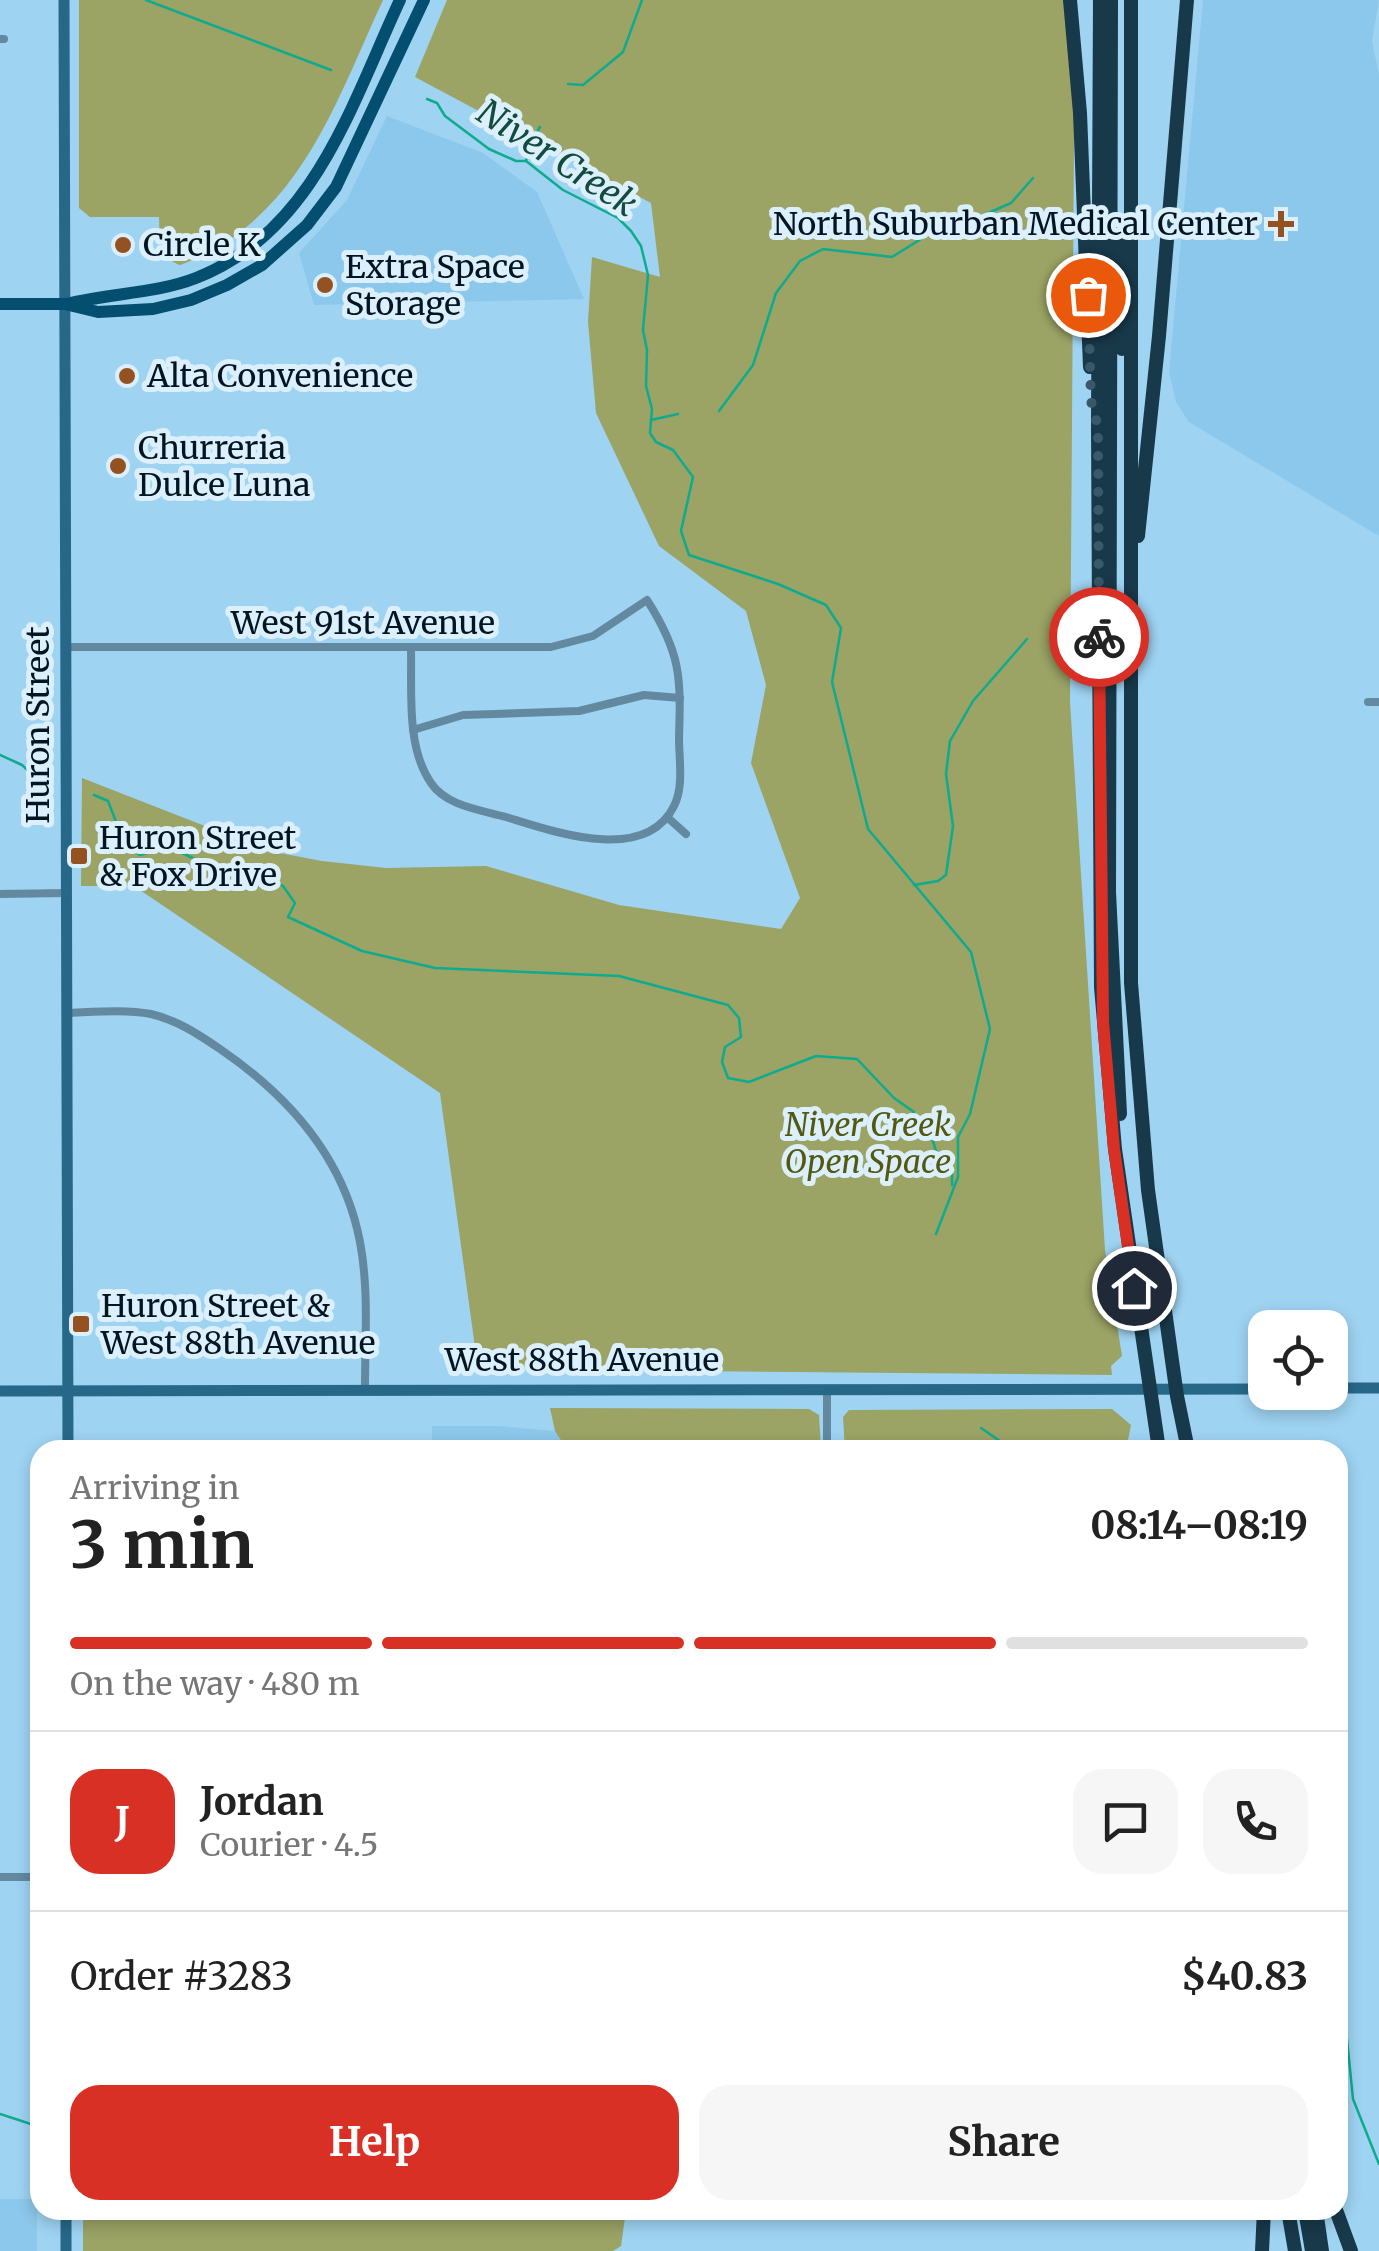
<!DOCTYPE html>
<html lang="en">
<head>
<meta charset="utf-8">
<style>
	:root { --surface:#fff; --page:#f6f6f6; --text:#222; --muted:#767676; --line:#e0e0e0; --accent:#d93025 }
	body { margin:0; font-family:Merriweather,serif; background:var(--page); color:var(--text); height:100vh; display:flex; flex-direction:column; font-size:38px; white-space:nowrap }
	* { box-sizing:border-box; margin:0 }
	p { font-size:32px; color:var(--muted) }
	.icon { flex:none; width:55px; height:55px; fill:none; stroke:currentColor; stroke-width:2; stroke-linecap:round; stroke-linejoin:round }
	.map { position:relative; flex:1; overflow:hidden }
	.side { position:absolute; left:30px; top:1440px; width:1318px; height:780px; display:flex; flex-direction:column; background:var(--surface); border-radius:30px; box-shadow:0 5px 15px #0003 }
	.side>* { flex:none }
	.fabs { position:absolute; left:1248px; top:1310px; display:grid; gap:20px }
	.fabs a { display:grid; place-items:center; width:100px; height:100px; border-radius:20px; background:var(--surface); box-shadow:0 5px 15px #0003; font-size:50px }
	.pin { position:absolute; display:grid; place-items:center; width:85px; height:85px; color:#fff; margin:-42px; border:5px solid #fff; border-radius:50%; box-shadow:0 2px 10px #0007 }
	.courier { position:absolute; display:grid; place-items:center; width:100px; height:100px; margin:-50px; border:8px solid #d93025; border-radius:50%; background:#fff; color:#222; box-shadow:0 2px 12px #0007 }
	.summary em { font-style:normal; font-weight:700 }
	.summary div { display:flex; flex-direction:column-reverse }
	.summary { display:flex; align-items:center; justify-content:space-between; height:170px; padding:0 40px }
	h1 { font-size:65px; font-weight:700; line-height:75px }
	.bar { display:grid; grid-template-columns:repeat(4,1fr); gap:15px 10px; align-content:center; height:120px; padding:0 40px }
	.bar i { height:12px; border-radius:8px; background:var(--line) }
	.bar .on { background:var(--accent) }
	.bar p { grid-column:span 4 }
	.line { display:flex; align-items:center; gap:25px; padding:0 40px; border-top:2px solid var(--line) }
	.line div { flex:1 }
	.round { display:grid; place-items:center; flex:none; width:105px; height:105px; border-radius:30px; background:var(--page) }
	.primary-button { display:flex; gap:20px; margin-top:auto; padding:20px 40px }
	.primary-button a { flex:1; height:115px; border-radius:30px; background:var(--accent); color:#fff; font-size:40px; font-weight:700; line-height:115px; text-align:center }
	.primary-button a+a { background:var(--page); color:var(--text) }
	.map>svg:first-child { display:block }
</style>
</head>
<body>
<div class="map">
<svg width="1379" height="2251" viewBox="0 0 1379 2251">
	<rect width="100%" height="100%" fill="#9ed3f2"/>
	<!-- built -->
	<g fill="#8cc8eb">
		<path d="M1203,0h176l-7,41 7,34v461l-190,-114 -13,-20 -7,-30z"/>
		<path d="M387,116l96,37 54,39 47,107 -270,6 -15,-52 48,-53z"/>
		<path d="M432,1426h65l58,5 12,19h-135z"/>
		<rect x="0" y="2199" width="37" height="52"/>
	</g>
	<!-- green -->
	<g fill="#9ba365">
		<path d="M79,0h304c-49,106 -84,220 -203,265 -23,-8 -20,-28 -21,-48h-69l-11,-9z"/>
		<path d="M447,0h628l-5,702 35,548 17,106 -11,10 1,9 -634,-6 -38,-276 -306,-207h-53l1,-108 187,73 53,10 64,7 100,-2 133,39 162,24 19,-31 -49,-135 15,-78 -20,-74 -87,-65 -63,-133 -8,-91 4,-65 68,20 -9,-74 -236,-126z"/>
		<path d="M550,1408l259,1 10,6 2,35h-254l-12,-19z"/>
		<path d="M1112,1409l19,16 -5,25h-281l-2,-33 6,-7z"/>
		<path d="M83,2210h543l-5,36 -8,5h-530z"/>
	</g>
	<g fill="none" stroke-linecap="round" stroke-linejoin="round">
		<!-- stream -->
		<g stroke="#0fab8e" stroke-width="2.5">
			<path d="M146,0l185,70"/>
			<path d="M568,84l15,1 40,-33 19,-52"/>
			<path d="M427,99l10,4 8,13 44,33 27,12h10l37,29 55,28 13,13 10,15 7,29 -5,55 4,20 -1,36 6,23 -2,24 6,9 17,8 20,27 -12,54 8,24 89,29 48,21 15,23 -9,54 36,147 103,123 19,77 -20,85 -12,23v40l-22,57"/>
			<path d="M526,161l4,-17 10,-17"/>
			<path d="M719,411l34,-46 23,-72 24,-32 23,-12 69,8 37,-23 48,-16 34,-15 22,-25"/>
			<path d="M651,420l27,-6"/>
			<path d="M0,755l22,10 23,21"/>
			<path d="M94,795l14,6 17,44 15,10 29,-8 67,31h33l14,8 12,17 -7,14 74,34 73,17 184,8 109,29 11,13 2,19 -16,10 -3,15 6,16 21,4 67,-26 41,3 37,39 20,14 -4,7 9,10 11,3 8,25 14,12v16"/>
			<path d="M914,885l24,-4 8,-6 7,-49 -7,-52 4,-33 23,-40 54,-62"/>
			<path d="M981,1428l32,22"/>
			<path d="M1338,1998l9,41 6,60 26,65"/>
			<path d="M0,2114l40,13"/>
		</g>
		<!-- street -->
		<g stroke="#6289a0" stroke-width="8">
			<path d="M0,39h4"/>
			<path d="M66,647h485l42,-11 54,-36c34,53 34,77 32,138 0,21 5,49 -5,68 -29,59 -122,25 -168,11 -25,-7 -60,-11 -75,-34 -25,-36 -19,-92 -20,-134"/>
			<path d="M1368,702h11"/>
			<path d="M413,730l50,-15 116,-4 65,-16 36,3"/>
			<path d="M667,817l19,17"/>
			<path d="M0,894l66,-1"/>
			<path d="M67,1013c27,-1 58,-4 84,1 26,6 47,20 69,35 69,47 124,108 140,193 9,47 5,98 5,146"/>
			<path d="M827,1390v60"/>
			<path d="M0,1877h40"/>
		</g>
		<!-- secondary -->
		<g stroke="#276889" stroke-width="11">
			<path d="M64,0l4,1450"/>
			<path d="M1330,1388h49"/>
			<path d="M0,1391l1265,-2"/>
			<path d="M66,2251v-41"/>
		</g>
		<!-- primary -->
		<g stroke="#044f6f" stroke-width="12">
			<path d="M0,304h65l33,8 55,-3 38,-9 36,-15 35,-20 45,-40 29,-38 88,-187"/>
			<path d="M67,304c42,-11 88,-10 129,-26 118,-46 155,-173 204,-278"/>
		</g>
		<!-- highway -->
		<g stroke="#18394a" stroke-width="14">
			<path d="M1070,0l10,113 10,254"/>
			<path d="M1100,0l-2,427 3,560 14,162 44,301"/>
			<path d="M1111,0l-2,892 11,222"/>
			<path d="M1131,0v983l17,207 29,206 11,54"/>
			<path d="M1120,241l2,108"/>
			<path d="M1138,536l21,-200 28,-336"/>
			<path d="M1288,2210l7,41"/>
			<path d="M1305,2210l7,41"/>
			<path d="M1316,2210l6,41"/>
			<path d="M1336,2210l15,41"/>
			<path d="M1262,2251l2,-41"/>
		</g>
	</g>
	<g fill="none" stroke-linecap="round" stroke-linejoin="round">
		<!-- done -->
		<path stroke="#39586a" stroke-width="10" stroke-dasharray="0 18" d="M1088,295l3,106 7,26 1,210"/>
		<!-- route -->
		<path stroke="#d93025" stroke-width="12" d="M1099,637l4,385 11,127 20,139"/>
	</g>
	<!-- markers -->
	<g fill="#945220" stroke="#dbeffc" stroke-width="4">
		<path d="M1276 209h10v10h10v10h-10v10h-10v-10h-10v-10h10z"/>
		<circle cx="123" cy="245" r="10"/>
		<circle cx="325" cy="285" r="10"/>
		<circle cx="127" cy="376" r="10"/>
		<circle cx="118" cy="466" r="10"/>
		<rect x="69" y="846" width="20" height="20" rx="5"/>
		<rect x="71" y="1314" width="20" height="20" rx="5"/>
	</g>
	<g text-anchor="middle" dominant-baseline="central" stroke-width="10" stroke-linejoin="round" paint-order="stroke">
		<!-- poi labels -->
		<g font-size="32" fill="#021520" stroke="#dbeffc" text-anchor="start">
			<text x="1258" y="224" text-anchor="end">North Suburban Medical Center</text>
			<text x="143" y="245">Circle K</text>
			<text x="345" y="267">Extra Space<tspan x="345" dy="37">Storage</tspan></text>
			<text x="147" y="376">Alta Convenience</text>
			<text x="138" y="448">Churreria<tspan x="138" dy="37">Dulce Luna</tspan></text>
			<text x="99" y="838">Huron Street<tspan x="99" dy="37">&amp; Fox Drive</tspan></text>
			<text x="101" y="1306">Huron Street &amp;<tspan x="101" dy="37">West 88th Avenue</tspan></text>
		</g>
		<!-- street labels -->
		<g font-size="32" fill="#021520" stroke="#dbeffc">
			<text x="363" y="623">West 91st Avenue</text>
			<text transform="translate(38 725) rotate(-90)">Huron Street</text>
			<text x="582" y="1360">West 88th Avenue</text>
		</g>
		<!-- park labels -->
		<g font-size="32" font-style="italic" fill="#535910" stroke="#dbeffc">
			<text x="868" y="1125">Niver Creek<tspan x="868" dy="37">Open Space</tspan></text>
		</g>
		<!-- water labels -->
		<g font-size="35" font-style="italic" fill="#134b3e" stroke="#dbeffc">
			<text transform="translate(557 158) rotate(33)">Niver Creek</text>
		</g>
	</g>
</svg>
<div class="fabs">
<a><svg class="icon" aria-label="locate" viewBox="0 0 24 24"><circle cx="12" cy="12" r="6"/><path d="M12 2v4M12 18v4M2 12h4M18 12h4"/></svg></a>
</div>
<div class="pin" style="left:1088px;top:295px;background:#ea580c"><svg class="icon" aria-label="bag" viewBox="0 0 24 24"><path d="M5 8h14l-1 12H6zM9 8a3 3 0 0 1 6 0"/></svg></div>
<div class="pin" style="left:1134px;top:1288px;background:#1f2937"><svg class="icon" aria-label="home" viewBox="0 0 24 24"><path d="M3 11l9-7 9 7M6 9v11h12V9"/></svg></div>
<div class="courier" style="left:1099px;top:637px"><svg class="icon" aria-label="bike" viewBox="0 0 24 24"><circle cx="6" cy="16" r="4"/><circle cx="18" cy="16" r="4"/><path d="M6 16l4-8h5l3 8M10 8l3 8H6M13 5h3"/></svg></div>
<section class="side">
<div class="summary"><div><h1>3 min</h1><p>Arriving in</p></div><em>08:14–08:19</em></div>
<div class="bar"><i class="on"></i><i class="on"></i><i class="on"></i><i></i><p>On the way · 480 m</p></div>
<div class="line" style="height:180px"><b class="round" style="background:var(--accent);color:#fff">J</b><div><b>Jordan</b><p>Courier · 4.5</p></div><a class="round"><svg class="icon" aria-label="chat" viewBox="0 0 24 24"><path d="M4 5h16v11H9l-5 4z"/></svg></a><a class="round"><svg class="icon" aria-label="phone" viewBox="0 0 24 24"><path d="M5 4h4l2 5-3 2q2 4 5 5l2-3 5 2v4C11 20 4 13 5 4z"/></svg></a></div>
<div class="line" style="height:130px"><div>Order #3283</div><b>$40.83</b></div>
<div class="primary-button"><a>Help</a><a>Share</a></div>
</section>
</div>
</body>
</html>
